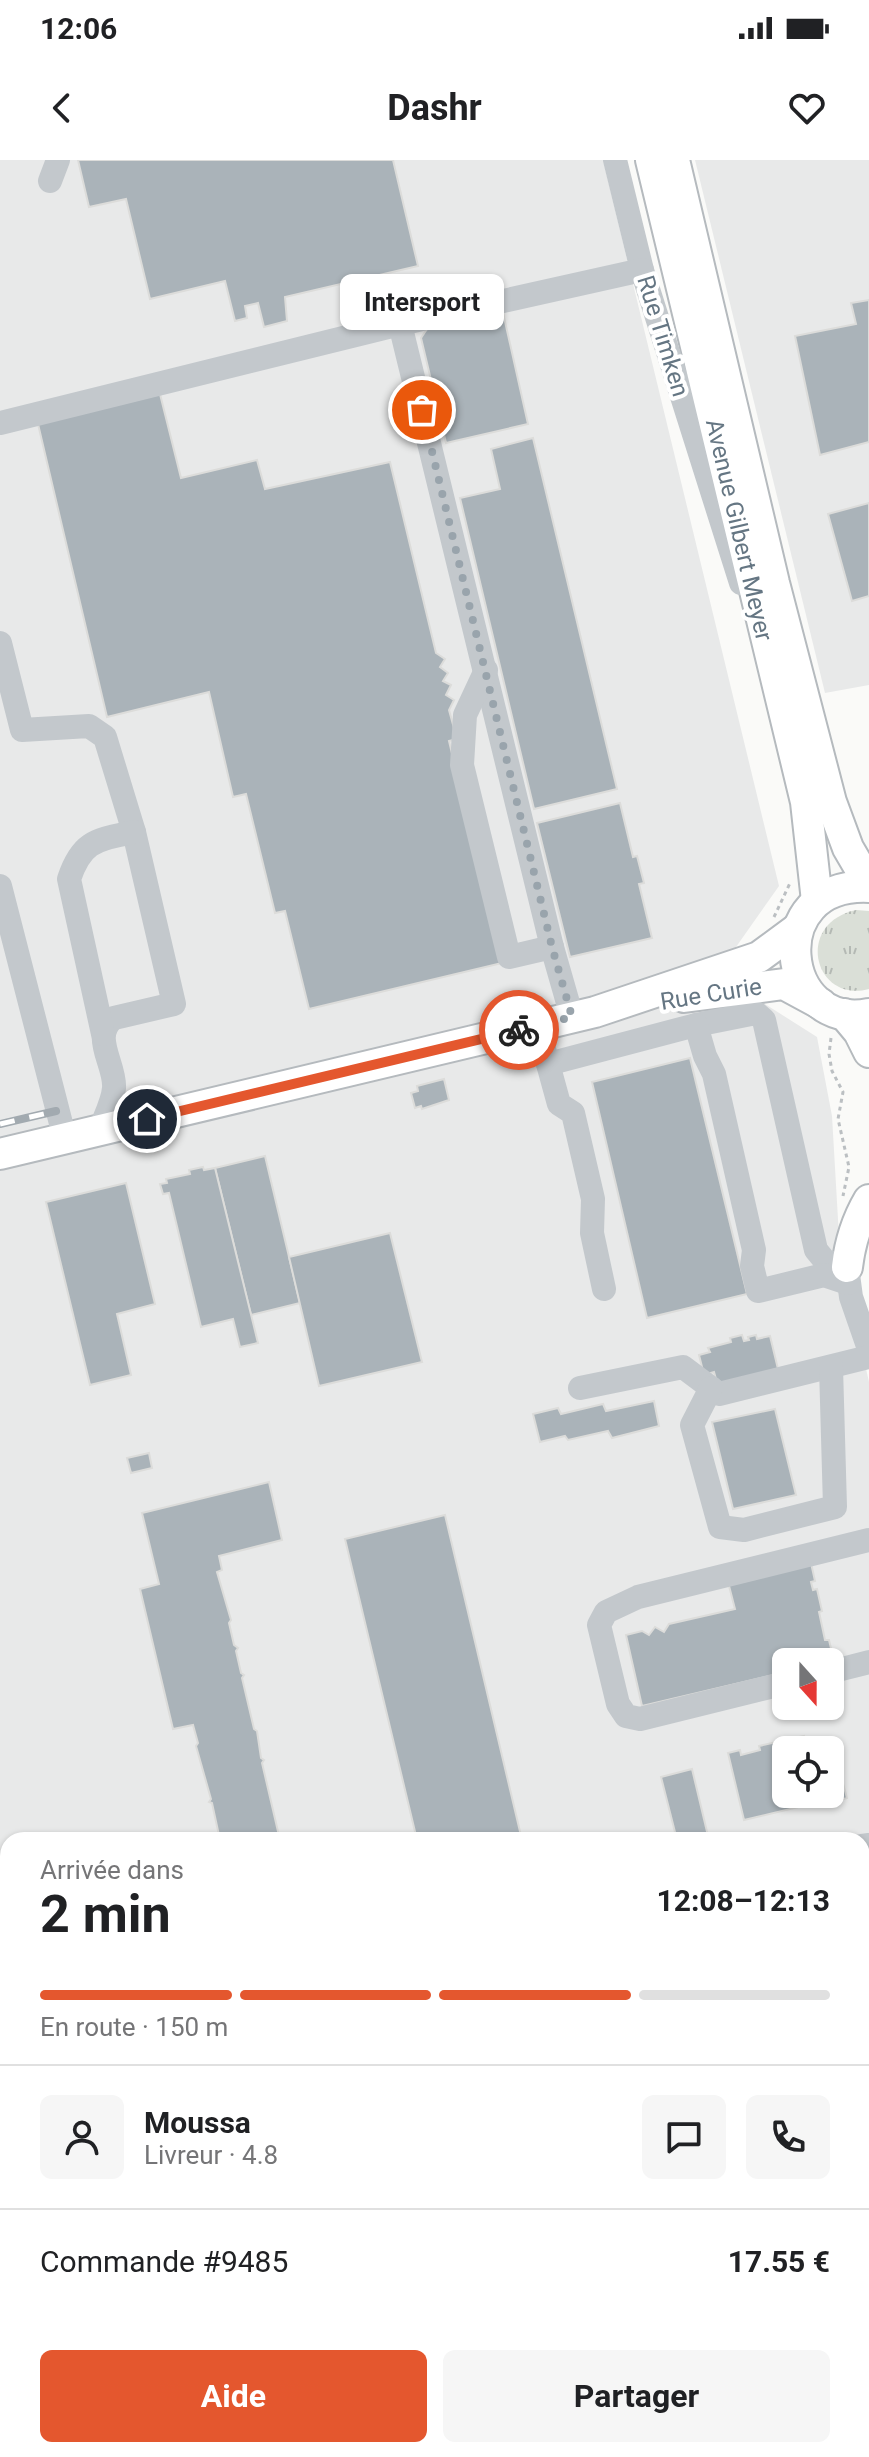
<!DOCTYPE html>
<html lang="fr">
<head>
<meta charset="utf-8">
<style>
	:root { --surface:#fff; --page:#f6f6f6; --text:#202124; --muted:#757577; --line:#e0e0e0; --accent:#e4572e }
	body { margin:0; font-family:Roboto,sans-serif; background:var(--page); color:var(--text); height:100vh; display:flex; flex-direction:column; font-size:30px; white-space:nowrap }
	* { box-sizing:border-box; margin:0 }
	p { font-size:26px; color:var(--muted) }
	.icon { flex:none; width:44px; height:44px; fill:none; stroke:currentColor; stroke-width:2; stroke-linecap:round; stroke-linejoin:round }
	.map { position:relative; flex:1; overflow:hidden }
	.details { position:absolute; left:0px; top:1672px; width:870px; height:626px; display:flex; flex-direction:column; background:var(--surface); border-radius:24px 24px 0 0; box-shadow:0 2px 6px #0004 }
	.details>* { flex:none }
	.needle { width:52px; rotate:159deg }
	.fabs { position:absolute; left:772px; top:1488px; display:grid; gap:16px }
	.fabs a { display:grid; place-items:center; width:72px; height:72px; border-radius:12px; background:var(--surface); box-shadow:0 2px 6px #0004; font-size:40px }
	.pin { position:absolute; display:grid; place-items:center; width:68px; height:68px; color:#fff; margin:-34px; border:4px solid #fff; border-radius:50%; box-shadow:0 2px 8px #0007 }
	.courier { position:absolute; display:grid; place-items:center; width:80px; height:80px; margin:-40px; border:6px solid #e4572e; border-radius:50%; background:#fff; color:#222; box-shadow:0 2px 10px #0007 }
	.bubble { position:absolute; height:56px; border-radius:12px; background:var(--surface); box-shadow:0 2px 6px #0004; font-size:26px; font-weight:700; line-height:56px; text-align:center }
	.headline em { font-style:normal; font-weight:700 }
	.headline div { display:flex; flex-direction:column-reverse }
	.headline { display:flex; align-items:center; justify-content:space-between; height:136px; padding:0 40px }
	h1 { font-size:52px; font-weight:700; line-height:60px }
	.bar { display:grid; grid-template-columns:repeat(4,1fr); gap:12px 8px; align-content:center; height:96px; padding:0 40px }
	.bar i { height:10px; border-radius:6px; background:var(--line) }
	.bar .current { background:var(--accent) }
	.bar p { grid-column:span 4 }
	.line { display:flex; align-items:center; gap:20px; padding:0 40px; border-top:2px solid var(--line) }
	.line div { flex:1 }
	.round { display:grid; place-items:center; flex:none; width:84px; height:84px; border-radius:12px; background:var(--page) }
	.cta { display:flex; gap:16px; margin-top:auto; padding:16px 40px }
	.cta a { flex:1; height:92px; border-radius:12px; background:var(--accent); color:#fff; font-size:32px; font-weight:700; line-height:92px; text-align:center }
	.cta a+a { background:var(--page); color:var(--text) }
	.status { display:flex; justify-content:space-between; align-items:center; height:56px; padding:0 40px; background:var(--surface); direction:ltr }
	.status svg { height:22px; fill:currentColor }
	header { display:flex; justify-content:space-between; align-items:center; height:104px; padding:0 40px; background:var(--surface); font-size:36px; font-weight:700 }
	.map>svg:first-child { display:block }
</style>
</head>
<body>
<div class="status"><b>12:06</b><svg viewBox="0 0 49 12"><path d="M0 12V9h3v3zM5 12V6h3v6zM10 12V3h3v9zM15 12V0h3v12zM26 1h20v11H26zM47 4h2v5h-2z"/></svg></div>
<header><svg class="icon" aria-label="back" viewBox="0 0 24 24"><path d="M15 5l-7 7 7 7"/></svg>Dashr<svg class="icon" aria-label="heart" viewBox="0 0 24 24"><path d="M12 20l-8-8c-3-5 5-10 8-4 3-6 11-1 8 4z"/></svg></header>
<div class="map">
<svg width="869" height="2297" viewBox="0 0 869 2297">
	<defs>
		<pattern id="grass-tufts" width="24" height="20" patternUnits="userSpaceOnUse" patternTransform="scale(2)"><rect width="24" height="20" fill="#dadfd7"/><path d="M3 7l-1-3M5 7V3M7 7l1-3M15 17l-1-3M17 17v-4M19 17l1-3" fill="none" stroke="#b4b9b4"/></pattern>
		<pattern id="forest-firs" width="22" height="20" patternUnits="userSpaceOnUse" patternTransform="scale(2)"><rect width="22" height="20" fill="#dadfd7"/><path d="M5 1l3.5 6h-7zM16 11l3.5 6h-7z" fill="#b4b9b4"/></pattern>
	</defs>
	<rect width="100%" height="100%" fill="#fafaf8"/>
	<!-- built -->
	<g fill="#e8e9e9" fill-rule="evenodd">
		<path d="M0,0h603l176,726 -43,61 29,57 52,33 15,79 8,138 29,128v918l-7,1v-461h-854v492l-8,2zM786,1502h44v44h-44zM786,1590h44v44h-44z"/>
		<path d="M695,0h174v525l-44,8z"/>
	</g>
	<!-- grass -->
	<g fill="url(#grass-tufts)">
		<path d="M856,750l13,1v78c-54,15 -76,-65 -13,-79z"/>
		<path d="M8,2172v118h460l-23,7h-445v-123z"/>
	</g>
	<!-- forest -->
	<path fill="url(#forest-firs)" d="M468,2290h206l-21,7h-208z"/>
	<!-- water -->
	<path fill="#bbc7cb" d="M869,2248v49h-216l21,-7h188v-41z"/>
	<!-- building -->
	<g fill="#aab3b9" stroke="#dcdcda" stroke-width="2" fill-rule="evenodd">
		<path d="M78,0h315l25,106 -133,31 2,24 -23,6 -6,-24 -13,3 2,12 -12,3 -10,-40 -75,18 -24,-100 -37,8z"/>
		<path d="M869,140v142l-49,13 -25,-119 61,-12 -5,-21z"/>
		<path d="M502,148l26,116 -82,19 -25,-105 8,-12z"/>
		<path d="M160,234l21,84 76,-18 8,29 125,-27 46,191 9,6 -5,8 8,6 -5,8 8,4 -5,10 8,5 -5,10 8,29 -8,2 53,222 -193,46 -24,-98 -10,2 -29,-119 -13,3 -24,-105 -102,25 -69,-293z"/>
		<path d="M533,278l84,351 -83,20 -74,-311 40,-9 -9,-40z"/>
		<path d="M869,343v93l-17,5 -24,-87z"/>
		<path d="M620,643l13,54 4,-1 7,27 -5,1 13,54 -82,19 -33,-134z"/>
		<path d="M690,898l57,236 -100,24 -55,-236z"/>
		<path d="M444,919l5,21 -27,9 -1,-3 -6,2 -4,-15 7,-2 -1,-5z"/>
		<path d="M265,996l35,147 -49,12 -36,-147z"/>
		<path d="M203,1007l1,3 11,-2 43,175 -18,4 -7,-28 -32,8 -32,-134 -6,1 -3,-10 7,-1 -1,-4 24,-5 -1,-4z"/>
		<path d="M126,1023l29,121 -38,10 14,61 -41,10 -44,-183z"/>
		<path d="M390,1073l32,129 -103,24 -30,-129z"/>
		<path d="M742,1175l2,6 5,-1 -1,-3 8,-2 1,4 13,-3 8,33 -60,17 -4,-14 -10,3 -5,-20 11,-3 -2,-4 23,-6 -1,-4z"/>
		<path d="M654,1241l5,25 -47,12 -4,-7 -40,9 -3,-4 -25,6 -7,-28 25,-6 3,6 42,-10 3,7z"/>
		<path d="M775,1249l21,86 -63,14 -21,-87z"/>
		<path d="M149,1293l3,15 -21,5 -4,-15z"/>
		<path d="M269,1322l13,58 -63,16 3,14 -5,2 14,48 -2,3 5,22 4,3 -2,3 5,22 3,2 -2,3 12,51 3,2 4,27 3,2 -2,3 18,77h-60l-8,-37 -3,-1 2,-3 -15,-53 2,-3 -5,-18 -20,4 -33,-140 19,-5 -17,-71z"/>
		<path d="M445,1355l77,325h-105l-72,-301z"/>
		<path d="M811,1403l4,18 -4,1 2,8 4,-1 5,22 -3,1 6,28h4l5,21 -48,1v10l-144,34 -16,-71 16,-4 7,4 6,-8 9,5 5,-8 66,-15 -7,-27z"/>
		<path d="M804,1576l3,11 24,-7 16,58 -14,4 -1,-3 -88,21 -16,-67 12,-3 1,5 19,-5 -1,-4zM786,1590h44v44h-44z"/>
		<path d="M692,1609l17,71h-32l-16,-63z"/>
		<path d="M3,1713l5,22v91l-8,2v-114z"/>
		<path d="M8,2060v78l-8,-33v-43z"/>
	</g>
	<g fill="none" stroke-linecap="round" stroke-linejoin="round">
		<defs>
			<g id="major">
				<path d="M651,0l155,642 11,99"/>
				<path d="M674,0l100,423 57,219 17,46 21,36"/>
				<path d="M869,727c-108,-5 -88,145 0,127"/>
				<path d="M684,837l100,-13 37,20"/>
				<path d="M844,854l15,18 10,20"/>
				<path d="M0,994l595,-142 164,-55 38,-28"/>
				<path d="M847,1107c3,-25 9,-45 22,-67"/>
			</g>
		</defs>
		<!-- major casing -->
		<use href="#major" stroke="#b5babe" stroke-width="34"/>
		<!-- path -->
		<g stroke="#bbbfc2" stroke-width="3" stroke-dasharray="4 4" stroke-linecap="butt">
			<path d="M774,757l17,-36"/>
			<path d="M831,878l-2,16 3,17 11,21 -5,27 11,48 -6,29"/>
			<path d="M862,2167l7,-3"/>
			<path d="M422,2297l13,-7"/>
		</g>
		<!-- minor -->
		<g stroke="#c3c8cc" stroke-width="24">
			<path d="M615,0l27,110 99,313"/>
			<path d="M50,21l8,-21"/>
			<path d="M400,164l152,623 20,70"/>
			<path d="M0,263l400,-99 242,-54"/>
			<path d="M0,483l22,87 67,-4 16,11 29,95 40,172 -60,14c-24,18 2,47 0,70 -1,14 -10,30 -14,42"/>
			<path d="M486,510l-21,45 -3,50 47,192 43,-10"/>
			<path d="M0,726l65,253"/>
			<path d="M696,865l60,-12 8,7 52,230 9,11 22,6 4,30 18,52"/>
			<path d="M538,866l10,38 148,-39 9,31 9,18 40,176 -2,16 6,25 66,-16 24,8"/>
			<path d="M103,874l-34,-155c13,-39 28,-39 65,-47"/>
			<path d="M548,904l11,40 14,9 20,86 -1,34 12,56"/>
			<path d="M580,1228l103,-21 36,27 150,-37"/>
			<path d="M711,1228l-19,37 28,102 24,3 91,-23 -4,-140"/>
			<path d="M830,1512l39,-10"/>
			<path d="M786,1523l-146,36 -14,-3 -8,-12 -19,-79 7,-13 32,-15 231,-57"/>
			<path d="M862,1686l7,-1"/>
			<path d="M0,1888l8,-2"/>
			<path d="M862,1945l7,-1"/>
			<path d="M862,1996l7,-2"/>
			<path d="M862,2035l7,-1"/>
			<path d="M862,2071l7,23"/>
		</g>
		<!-- major -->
		<use href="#major" stroke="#fff" stroke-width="30"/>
		<defs>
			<path id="rail" d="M0,964l56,-13"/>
		</defs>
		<!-- rail casing -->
		<use href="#rail" stroke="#a2aab0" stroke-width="8"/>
		<!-- rail -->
		<use href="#rail" stroke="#fff" stroke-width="5" stroke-dasharray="15" stroke-linecap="butt"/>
	</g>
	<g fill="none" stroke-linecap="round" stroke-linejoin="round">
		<!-- done -->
		<path stroke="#99a4ac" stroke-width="8" stroke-dasharray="0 14.4" d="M422,250l130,537 20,70 -53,13"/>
		<!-- route -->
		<path stroke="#e4572e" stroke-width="10" d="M147,959l372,-89"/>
	</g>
	<g text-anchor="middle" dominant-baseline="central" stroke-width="8" stroke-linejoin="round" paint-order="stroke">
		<!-- street labels -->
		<g font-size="24" fill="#657683" stroke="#fff">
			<text transform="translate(663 176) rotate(73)">Rue Timken</text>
			<text transform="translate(739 370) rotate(77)">Avenue Gilbert Meyer</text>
			<text transform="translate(711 834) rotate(-9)">Rue Curie</text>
		</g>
	</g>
</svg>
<div class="fabs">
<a><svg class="needle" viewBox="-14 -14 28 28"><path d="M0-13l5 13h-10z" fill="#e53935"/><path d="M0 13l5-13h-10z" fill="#757577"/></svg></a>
<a><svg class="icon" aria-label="locate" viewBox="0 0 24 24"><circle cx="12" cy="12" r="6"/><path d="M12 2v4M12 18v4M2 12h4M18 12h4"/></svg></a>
</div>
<div class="pin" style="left:422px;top:250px;background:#ea580c"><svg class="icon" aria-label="bag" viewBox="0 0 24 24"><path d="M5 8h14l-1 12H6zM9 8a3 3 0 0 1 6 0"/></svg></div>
<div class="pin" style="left:147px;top:959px;background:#1f2937"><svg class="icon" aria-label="home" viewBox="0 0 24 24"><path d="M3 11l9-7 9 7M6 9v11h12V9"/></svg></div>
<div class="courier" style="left:519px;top:870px"><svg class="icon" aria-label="bike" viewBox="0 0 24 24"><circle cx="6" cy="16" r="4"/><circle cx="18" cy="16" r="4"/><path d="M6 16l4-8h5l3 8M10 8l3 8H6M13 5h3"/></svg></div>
<div class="bubble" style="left:340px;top:114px;width:164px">Intersport</div>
<section class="details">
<div class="headline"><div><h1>2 min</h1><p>Arrivée dans</p></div><em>12:08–12:13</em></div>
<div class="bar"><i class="current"></i><i class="current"></i><i class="current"></i><i></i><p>En route · 150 m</p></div>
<div class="line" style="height:144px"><a class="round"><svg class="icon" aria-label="person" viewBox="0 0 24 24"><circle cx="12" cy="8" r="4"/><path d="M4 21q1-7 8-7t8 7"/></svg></a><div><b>Moussa</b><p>Livreur · 4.8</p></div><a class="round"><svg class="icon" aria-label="chat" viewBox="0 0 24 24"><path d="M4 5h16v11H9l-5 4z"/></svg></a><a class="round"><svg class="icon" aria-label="phone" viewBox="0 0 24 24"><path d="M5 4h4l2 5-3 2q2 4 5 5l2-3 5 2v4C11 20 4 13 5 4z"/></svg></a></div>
<div class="line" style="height:104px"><div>Commande #9485</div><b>17.55 €</b></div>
<div class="cta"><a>Aide</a><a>Partager</a></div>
</section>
</div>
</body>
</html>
